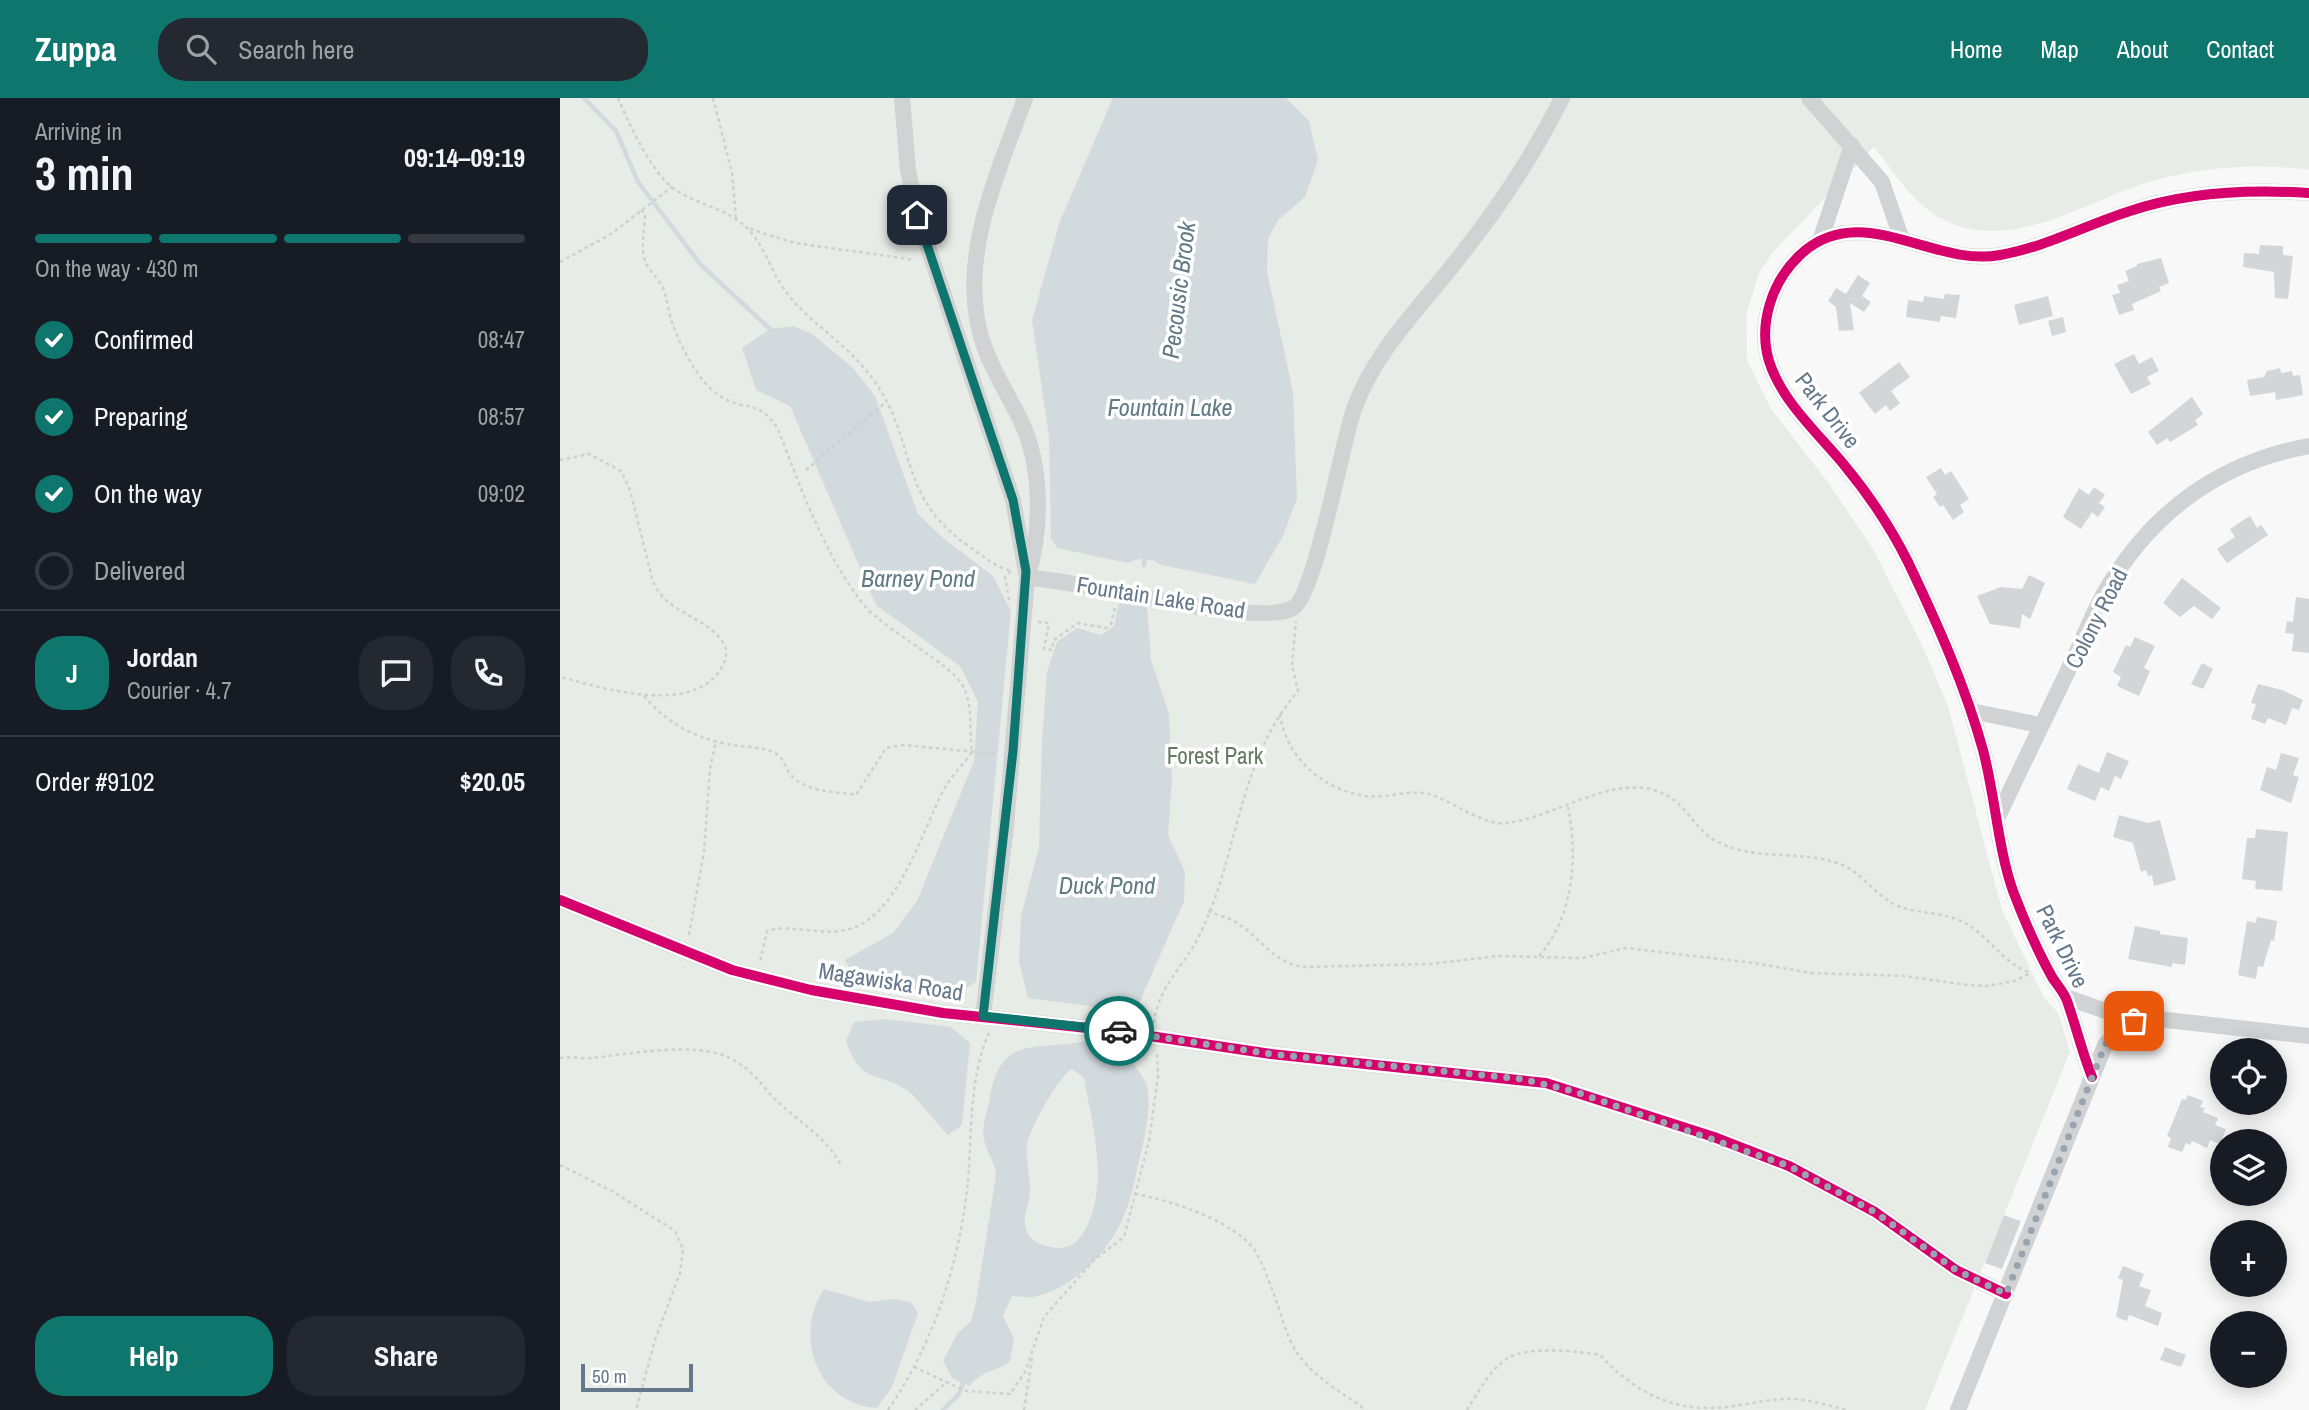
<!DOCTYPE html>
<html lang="en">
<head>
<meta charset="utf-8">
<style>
	:root { --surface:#171b24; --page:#242831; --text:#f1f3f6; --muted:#9ea1a6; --line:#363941; --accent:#0f766e }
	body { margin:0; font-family:"Archivo Narrow",sans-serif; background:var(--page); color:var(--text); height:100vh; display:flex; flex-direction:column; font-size:26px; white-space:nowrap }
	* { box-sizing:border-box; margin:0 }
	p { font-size:23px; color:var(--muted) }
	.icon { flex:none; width:38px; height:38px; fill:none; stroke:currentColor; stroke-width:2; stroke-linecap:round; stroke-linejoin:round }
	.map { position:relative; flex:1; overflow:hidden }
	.sheet { display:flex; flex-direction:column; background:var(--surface); width:560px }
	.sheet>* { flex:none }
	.tools { position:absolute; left:1650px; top:940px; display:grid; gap:14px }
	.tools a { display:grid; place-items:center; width:77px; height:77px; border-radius:50%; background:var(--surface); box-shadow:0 4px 18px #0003; font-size:35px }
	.scale { position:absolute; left:21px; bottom:18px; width:112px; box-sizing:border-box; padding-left:7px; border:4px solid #65788b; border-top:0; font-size:19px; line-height:24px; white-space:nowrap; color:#65788b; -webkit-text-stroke:5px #fff; paint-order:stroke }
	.pin { position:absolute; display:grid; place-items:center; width:60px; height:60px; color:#fff; margin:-30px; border-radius:14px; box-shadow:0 4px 10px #0006 }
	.courier { position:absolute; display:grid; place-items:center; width:70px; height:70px; margin:-35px; border:5px solid #0f766e; border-radius:50%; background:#fff; color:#222; box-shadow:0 2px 9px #0007 }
	.headline em { font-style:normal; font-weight:700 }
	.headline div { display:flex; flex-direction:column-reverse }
	.headline { display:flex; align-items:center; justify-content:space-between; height:119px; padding:0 35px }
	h1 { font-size:46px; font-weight:700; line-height:52px }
	.bar { display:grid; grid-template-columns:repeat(4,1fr); gap:10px 7px; align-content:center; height:84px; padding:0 35px }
	.bar i { height:9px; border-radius:5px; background:var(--line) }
	.bar .selected { background:var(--accent) }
	.bar p { grid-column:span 4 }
	.line { display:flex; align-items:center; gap:18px; padding:0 35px; border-top:2px solid var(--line) }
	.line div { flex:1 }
	.round { display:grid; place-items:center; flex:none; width:74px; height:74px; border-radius:28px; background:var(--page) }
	ol { padding:0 35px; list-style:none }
	li { display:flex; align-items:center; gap:21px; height:77px }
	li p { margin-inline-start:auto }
	li .icon { padding:7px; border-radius:50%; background:var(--accent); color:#fff; stroke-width:4 }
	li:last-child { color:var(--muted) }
	li i { width:38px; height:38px; border:4px solid var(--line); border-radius:50% }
	.cta { display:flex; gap:14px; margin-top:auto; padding:14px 35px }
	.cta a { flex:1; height:80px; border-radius:28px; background:var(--accent); color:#fff; font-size:28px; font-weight:700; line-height:80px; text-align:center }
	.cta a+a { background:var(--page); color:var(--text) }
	header { display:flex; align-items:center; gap:42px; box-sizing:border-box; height:98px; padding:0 35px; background:var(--accent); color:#fff }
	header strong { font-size:33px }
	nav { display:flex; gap:38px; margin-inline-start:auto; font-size:24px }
	.search { width:490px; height:63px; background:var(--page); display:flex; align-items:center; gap:18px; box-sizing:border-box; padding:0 24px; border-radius:28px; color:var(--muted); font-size:26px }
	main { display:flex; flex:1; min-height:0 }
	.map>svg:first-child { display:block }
</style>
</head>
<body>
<header>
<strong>Zuppa</strong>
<div class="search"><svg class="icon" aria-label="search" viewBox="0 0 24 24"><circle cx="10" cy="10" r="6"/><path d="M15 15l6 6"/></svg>Search here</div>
<nav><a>Home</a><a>Map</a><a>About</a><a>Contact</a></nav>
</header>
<main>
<section class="sheet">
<div class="headline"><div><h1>3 min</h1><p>Arriving in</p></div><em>09:14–09:19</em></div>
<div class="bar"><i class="selected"></i><i class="selected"></i><i class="selected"></i><i></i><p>On the way · 430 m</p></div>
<ol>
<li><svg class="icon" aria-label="check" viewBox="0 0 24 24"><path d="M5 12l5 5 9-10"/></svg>Confirmed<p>08:47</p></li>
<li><svg class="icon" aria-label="check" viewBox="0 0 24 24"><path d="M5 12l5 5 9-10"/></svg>Preparing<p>08:57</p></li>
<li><svg class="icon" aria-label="check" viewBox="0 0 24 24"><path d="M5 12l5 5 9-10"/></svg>On the way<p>09:02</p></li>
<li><i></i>Delivered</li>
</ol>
<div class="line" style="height:126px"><b class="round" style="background:var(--accent);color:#fff">J</b><div><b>Jordan</b><p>Courier · 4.7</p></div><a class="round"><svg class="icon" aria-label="chat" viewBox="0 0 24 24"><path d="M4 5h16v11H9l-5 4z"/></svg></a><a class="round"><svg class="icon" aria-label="phone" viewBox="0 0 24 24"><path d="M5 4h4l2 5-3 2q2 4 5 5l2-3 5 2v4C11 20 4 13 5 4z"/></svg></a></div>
<div class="line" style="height:91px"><div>Order #9102</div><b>$20.05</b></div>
<div class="cta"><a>Help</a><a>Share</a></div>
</section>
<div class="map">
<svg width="1749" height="1312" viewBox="0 0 1749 1312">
	<rect width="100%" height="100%" fill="#f8f8f8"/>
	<!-- green -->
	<path fill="#e8ece6" d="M0,0h1749v72c-51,-7 -103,-3 -153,10 -65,17 -134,70 -203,44 -38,-15 -55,-47 -79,-77l-101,105 -14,21 -13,42 1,45 24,49 56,72 46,68 49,96 26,61 54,204 41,86 16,18 11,38 -145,358h-1365z"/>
	<!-- water -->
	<g fill="#d2dadd" fill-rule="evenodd">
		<path d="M553,0h173l23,23 9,39 -13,37 -27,23 -10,19 -1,33 26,120 4,106 -14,38 -28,48 -94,-19c-11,-8 -21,-8 -33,-2l-71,-15 -6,-10 -2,-101 -17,-117 28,-99z"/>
		<path d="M233,228l19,8 40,33 23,29 43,118 24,23 51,39 18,35 -35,371 -29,18 -89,-15 -13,-25 48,-27 24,-32 57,-140 4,-59 -18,-36 -84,-61 -86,-199 -34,-16 -14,-42 28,-19z"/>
		<path d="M559,505l28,4 4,53 18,54 3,65 -4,56 17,37 -1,29 -49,111 -107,-14 -9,-36 2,-46 18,-69 3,-107 5,-68 10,-30 20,-14 24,7 13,-9z"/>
		<path d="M326,921l65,8 19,16 -8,82 -14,10c-9,-9 -34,-41 -41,-45 -31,-19 -46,-6 -61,-49l8,-19z"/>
		<path d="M534,941c18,1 48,29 53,48 5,22 -3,53 -8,74 -4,17 -7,36 -14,52 -13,36 -53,77 -92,84 -6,1 -14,-1 -21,-1l-9,20 11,23 -4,22c-17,13 -23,6 -41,25l-16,-7 -10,-18 14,-27 14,-13 5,-19 20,-127c-1,-14 -10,-23 -12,-36 -3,-12 4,-30 6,-42 11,-68 53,-43 104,-58zM512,971l12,9c6,35 17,75 13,111 -3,25 -14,66 -46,58 -9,-2 -18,-4 -23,-13 -8,-16 1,-25 2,-41 1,-15 -5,-32 -3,-48 1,-13 33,-71 45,-76z"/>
		<path d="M264,1191l45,13 25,-3 17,3 7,11 -26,74 -15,21c-60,-4 -84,-72 -53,-119z"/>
	</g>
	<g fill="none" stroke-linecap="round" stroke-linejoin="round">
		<!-- stream -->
		<g stroke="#d2dadd" stroke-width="4.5">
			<path d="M24,0l32,33 22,51 63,83 69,64"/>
			<path d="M584,467l1,-11"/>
			<path d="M556,921l3,-14"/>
			<path d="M383,1312l16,-16 6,-15"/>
		</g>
	</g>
	<!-- building -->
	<g fill="#d4d5d7">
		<path d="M1700,147l23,1v9l10,1 -5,43 -13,-1 -1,-26 -31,-5 1,-14 15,1z"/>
		<path d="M1601,160l8,25 -10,4 2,4 -29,13 2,6 -15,5 -7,-20 8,-2 -3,-8 12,-4 -4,-10 12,-5v-2z"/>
		<path d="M1298,177l12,8 -8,13 9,6 -7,10 -14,-9 4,27 -15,1 -3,-24 -8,-6 8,-13 10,6z"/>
		<path d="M1385,196l15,1 -4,23 -15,-2 -1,6 -34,-5 2,-17 15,2 1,-6 20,3z"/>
		<path d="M1488,198l5,20 -34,9 -5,-20z"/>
		<path d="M1503,219l3,15 -14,4 -4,-15z"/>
		<path d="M1574,256l5,10 13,-7 7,14 -12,6 4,7 -20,10 -17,-30z"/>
		<path d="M1339,264l11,15 -19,14 9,12 -10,8 -4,-6 -11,9 -16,-21z"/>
		<path d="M1720,270l1,5 11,-2 1,5 7,-1 3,20 -27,5 -1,-8 -25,4 -3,-16 17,-3 3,-6z"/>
		<path d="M1632,299l11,17 -8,6 3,5 -28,17 -3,-4 -10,7 -9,-13z"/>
		<path d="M1381,370l4,7 6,-4 18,28 -9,6 4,7 -11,8 -10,-15 -3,2 -7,-10 4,-3 -11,-17z"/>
		<path d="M1534,389l11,8 -6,8 6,4 -7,10 -6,-5 -11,17 -18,-12 16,-29 10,7z"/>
		<path d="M1690,418l7,12 4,-3 7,10 -41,28 -10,-14 18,-12 -5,-8z"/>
		<path d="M1469,477l16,8 -15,36 -8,-5 -2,14 -30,-4 -13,-28 24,-9 21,2z"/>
		<path d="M1622,480l39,30 -9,11 -18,-13 -14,11 -17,-14z"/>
		<path d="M1736,499l13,2v54l-17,-2 2,-17 -9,-1 2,-12 6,1z"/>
		<path d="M1575,539l20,9 -11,22 6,3 -11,25 -22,-10 4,-9 -8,-5 13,-27 4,2z"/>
		<path d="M1642,565l11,6 -10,20 -12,-5z"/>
		<path d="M1698,586l24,6 21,10 -4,10 -7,-2 -6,17 -18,-7 -3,6 -14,-5 5,-15 -5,-1z"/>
		<path d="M1547,654l22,9 -8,18 -6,-3 -6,15 -8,-4 -6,14 -28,-12 11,-25 21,9z"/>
		<path d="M1721,655l18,5 -6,17 6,2 -8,26 -31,-13 7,-23 9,3z"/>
		<path d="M1559,717l29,8 12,-3 16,60 -22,6 -2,-11 -4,1 -2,-6 -5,2 -8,-29 -20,-6z"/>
		<path d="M1696,731l32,3 -6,59 -27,-2 1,-8 -14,-2 5,-41h8z"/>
		<path d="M1697,819l20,4 -3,20 -3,-1 -8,27 -5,-1 -2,13 -18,-4 9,-54 9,2z"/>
		<path d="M1575,828l25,5v3l28,4 -3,27 -13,-2v4l-44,-8z"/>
		<path d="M1628,997l15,6 -3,6 5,1 -2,4 15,6 -3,7 11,4 -6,15 -10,-4 -3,8 -15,-7 -2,4 -4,-2 -4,9 -14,-5 3,-9 -4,-2 15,-37 4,1z"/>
		<path d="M1444,1117l17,6 -19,48 -17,-6z"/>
		<path d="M1563,1168l21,8 -5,12 12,4 -6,16 17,7 -4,13 -29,-11 -2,6 -11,-4 7,-37 -5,-2z"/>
		<path d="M1605,1249l21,8 -5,12 -21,-7z"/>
	</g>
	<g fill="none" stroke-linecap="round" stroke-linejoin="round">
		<!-- path -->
		<g stroke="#cecfd0" stroke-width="2.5" stroke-dasharray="3.5 3.5" stroke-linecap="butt">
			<path d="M58,0c11,26 33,73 55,90 23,17 54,20 74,40 18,18 24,44 39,64 25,33 63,52 89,90 44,63 20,113 96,166 13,9 26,20 41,23"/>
			<path d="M153,0l19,75 4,46"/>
			<path d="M81,112l4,4c0,13 -4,29 -1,43 3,13 13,19 19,31 5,12 5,25 10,37 8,22 26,58 47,71 26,17 37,1 58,33 22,57 48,130 87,177 23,27 87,57 99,82 9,19 5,43 8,64 -9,13 -21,24 -29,39 -20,39 -45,122 -90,137 -30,10 -60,-5 -86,3l-7,31"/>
			<path d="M190,131l45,14 120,17"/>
			<path d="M0,164l51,-28 61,-47"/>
			<path d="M0,362l29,-6 32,17 9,19 23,92c16,34 53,33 71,62 4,8 2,17 -3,25 -30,47 -118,19 -161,8"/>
			<path d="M246,372l80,-68"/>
			<path d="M449,502l-4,-23 6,-6"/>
			<path d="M478,524l11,1 -5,26 8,1 2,-10 24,-17 28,5 5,-4 4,-16"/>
			<path d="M84,598c23,27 49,41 83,48 14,3 29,2 43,7 14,4 13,13 20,23 16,19 44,17 66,21l30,-47 17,-3 95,9"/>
			<path d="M720,616c6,44 43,76 86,82 20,3 44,-7 63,-2 26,8 54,32 78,29 48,-6 101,-46 147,-33 34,10 37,39 64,52 39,20 86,7 125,23 21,10 34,32 55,41 21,8 47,6 67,17 25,14 37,40 66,50"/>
			<path d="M648,813c8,4 19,6 26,10 27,16 34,38 68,46l128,-3 68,-8 85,2 42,-10 130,15 55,10 94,3 64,9 20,1 26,-5 17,-8"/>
			<path d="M129,837l15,-83 6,-84 6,-27"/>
			<path d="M979,858c35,-40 39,-100 29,-149"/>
			<path d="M594,925c3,-35 32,-59 46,-89 40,-82 36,-170 98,-243l-6,-26 4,-44"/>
			<path d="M0,960c11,-2 21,1 32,0 37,-4 104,-17 138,0 27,14 31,29 51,47 22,19 45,33 60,60"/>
			<path d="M0,1067l52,26 63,40 8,18 -3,24 -25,67 -19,70"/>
			<path d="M575,1096c35,6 104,28 122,60 6,10 10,23 15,35 8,20 13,45 25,64 18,26 45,39 69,57"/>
			<path d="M354,1269l52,24 44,3 15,-22 19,-55 51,-58 29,-22 25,-96 9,-65 -1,-23"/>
			<path d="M328,1312c46,-67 72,-149 80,-229 4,-48 1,-104 21,-148"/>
			<path d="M355,1312l32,-28"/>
			<path d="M464,1312l8,-52"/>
			<path d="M907,1312c11,-17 23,-41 41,-52 18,-12 71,-7 92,-3 30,33 68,55 114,53 26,-1 53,-10 80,-9 18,1 36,7 53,11"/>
		</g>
		<!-- minor -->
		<g stroke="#d0d2d3" stroke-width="16">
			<path d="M342,0l6,72 9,45 96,285 14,78 -21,248 -23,190"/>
			<path d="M465,0c-25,70 -61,145 -48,221 6,38 28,69 44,102 22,47 21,110 6,157 53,1 230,51 266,30 22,-12 49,-165 61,-199 20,-55 59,-94 95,-139 43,-53 83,-111 113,-172"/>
			<path d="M1249,0l73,84 19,55"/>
			<path d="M1260,143l32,-96"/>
			<path d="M1411,613l69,14"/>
			<path d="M1437,721c25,-54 51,-106 76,-159 10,-21 18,-42 29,-63 46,-82 114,-134 207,-151"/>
			<path d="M0,802l172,70 79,20 132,23 173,18 155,23 275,29 168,54 75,29 86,46 81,58 50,24"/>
			<path d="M1506,899l68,24 24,-2 151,17"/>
			<path d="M1532,979c-10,-25 -16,-51 -25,-76 -3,-9 -10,-16 -15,-24 -15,-27 -28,-57 -39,-86 -15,-42 -18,-96 -30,-141 -18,-65 -46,-127 -75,-188 -17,-34 -39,-67 -63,-96 -27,-33 -63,-64 -76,-105 -11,-37 3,-80 31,-106 61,-57 133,13 200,0 46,-8 86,-30 130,-44 56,-19 120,-22 179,-18"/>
			<path d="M1398,1312l147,-365 12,-13 17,-11"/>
		</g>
		<defs>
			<g id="cycleway">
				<path d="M0,802l172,70 79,20 132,23 173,18 155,23 275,29 168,54 75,29 86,46 81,58 50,24"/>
				<path d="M1532,979c-10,-25 -16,-51 -25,-76 -3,-9 -10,-16 -15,-24 -15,-27 -28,-57 -39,-86 -15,-42 -18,-96 -30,-141 -18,-65 -46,-127 -75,-188 -17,-34 -39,-67 -63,-96 -27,-33 -63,-64 -76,-105 -11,-37 3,-80 31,-106 61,-57 133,13 200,0 46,-8 86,-30 130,-44 56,-19 120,-22 179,-18"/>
			</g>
		</defs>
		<!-- cycleway casing -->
		<use href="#cycleway" stroke="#fff" stroke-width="15"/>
		<!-- cycleway -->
		<use href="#cycleway" stroke="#d6006c" stroke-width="10"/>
	</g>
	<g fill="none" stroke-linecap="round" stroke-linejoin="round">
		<!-- done -->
		<path stroke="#98a5b1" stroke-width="7" stroke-dasharray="0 12.6" d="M559,933l152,23 251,25 51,12 216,75 86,46 81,58 50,24 99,-249 12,-13 17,-11"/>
		<!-- route -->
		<path stroke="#0f766e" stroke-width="9" d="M357,117l96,285 13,71 -13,180 -30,265 136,15"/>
	</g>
	<g text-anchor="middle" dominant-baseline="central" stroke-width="7" stroke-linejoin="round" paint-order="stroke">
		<!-- street labels -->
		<g font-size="23" fill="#65788b" stroke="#fff">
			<text transform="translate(1268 312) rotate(52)">Park Drive</text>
			<text transform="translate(601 499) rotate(9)">Fountain Lake Road</text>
			<text transform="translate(1536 520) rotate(-63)">Colony Road</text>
			<text transform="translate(1503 848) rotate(64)">Park Drive</text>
			<text transform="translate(331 883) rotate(9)">Magawiska Road</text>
		</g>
		<!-- park labels -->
		<g font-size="23" fill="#657b61" stroke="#fff">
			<text x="655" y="657">Forest Park</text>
		</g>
		<!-- water labels -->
		<g font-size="24" font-style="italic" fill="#617a86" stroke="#fff">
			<text transform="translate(618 192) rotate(-83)">Pecousic Brook</text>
			<text x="610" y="309">Fountain Lake</text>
			<text x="358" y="480">Barney Pond</text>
			<text x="547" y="787">Duck Pond</text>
		</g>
	</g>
</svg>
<div class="tools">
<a><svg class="icon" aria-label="locate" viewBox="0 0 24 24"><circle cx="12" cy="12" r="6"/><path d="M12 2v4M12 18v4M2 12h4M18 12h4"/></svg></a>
<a><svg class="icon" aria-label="layers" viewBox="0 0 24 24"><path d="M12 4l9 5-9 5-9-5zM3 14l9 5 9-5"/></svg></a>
<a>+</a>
<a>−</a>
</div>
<div class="scale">50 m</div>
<div class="pin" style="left:1574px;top:923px;background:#ea580c"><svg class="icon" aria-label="bag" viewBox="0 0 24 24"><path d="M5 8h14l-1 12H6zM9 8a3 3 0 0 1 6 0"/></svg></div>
<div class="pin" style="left:357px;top:117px;background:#1f2937"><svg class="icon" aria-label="home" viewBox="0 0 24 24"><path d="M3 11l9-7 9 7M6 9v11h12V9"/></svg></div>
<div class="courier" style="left:559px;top:933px"><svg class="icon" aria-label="car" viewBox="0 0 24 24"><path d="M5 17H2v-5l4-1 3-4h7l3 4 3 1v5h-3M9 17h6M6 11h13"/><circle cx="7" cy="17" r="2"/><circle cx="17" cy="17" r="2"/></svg></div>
</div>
</main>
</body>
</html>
